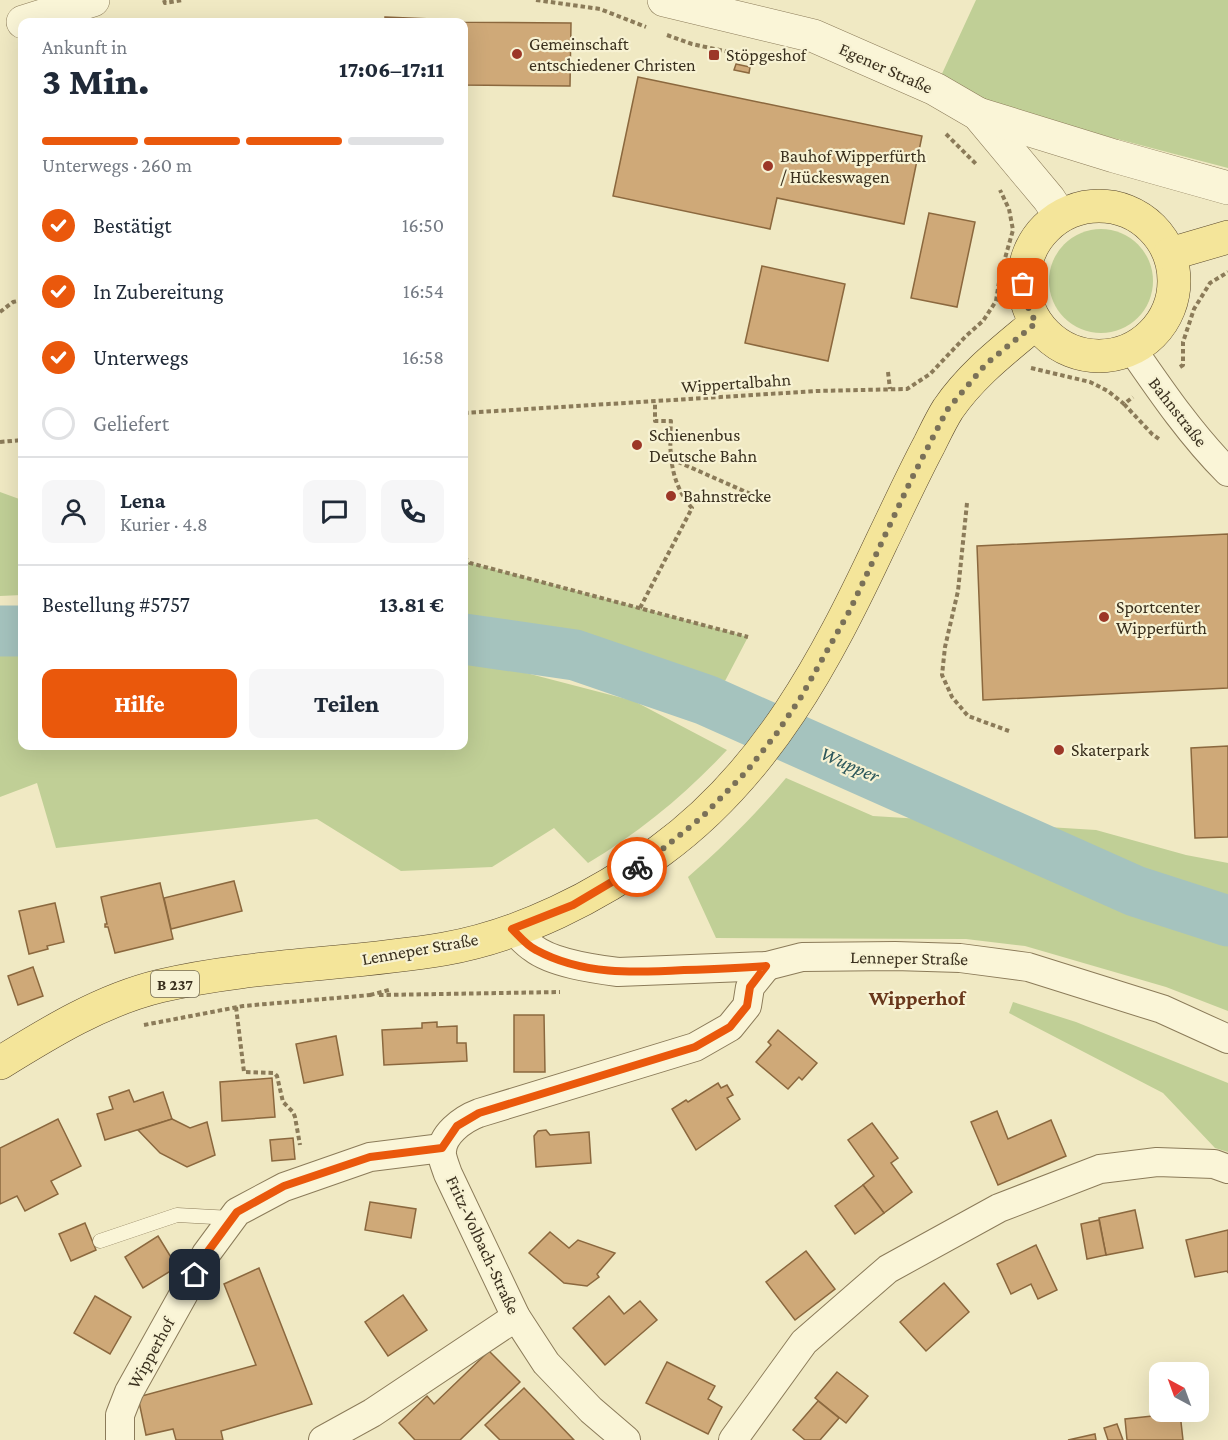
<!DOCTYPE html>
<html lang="de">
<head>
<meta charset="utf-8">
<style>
	:root { --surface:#fff; --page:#f6f6f7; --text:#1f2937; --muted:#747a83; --line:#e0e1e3; --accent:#ea580c }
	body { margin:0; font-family:"Crimson Pro",serif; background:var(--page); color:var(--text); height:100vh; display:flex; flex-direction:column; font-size:22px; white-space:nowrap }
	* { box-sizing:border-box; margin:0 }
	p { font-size:20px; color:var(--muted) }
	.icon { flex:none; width:33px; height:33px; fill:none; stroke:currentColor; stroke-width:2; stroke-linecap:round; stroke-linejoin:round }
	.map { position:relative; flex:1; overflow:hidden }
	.drawer { position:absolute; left:18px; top:18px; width:450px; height:732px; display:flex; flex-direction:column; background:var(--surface); border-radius:12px; box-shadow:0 6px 24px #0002 }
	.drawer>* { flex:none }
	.needle { width:39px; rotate:319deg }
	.tools { position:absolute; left:1149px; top:1362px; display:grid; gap:12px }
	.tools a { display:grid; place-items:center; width:60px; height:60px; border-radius:12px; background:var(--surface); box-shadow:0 6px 24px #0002; font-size:30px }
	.pin { position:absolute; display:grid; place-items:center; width:51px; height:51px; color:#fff; margin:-26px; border-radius:12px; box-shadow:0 3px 9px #0006 }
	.courier { position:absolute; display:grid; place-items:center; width:60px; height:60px; margin:-30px; border:4px solid #ea580c; border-radius:50%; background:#fff; color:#222; box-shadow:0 2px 8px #0007 }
	.summary em { font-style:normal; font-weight:800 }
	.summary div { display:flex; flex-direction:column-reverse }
	.summary { display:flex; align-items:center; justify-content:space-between; height:102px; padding:0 24px }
	h1 { font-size:39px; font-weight:800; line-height:45px }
	.bar { display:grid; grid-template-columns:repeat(4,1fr); gap:9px 6px; align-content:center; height:72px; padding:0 24px }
	.bar i { height:8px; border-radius:4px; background:var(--line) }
	.bar .selected { background:var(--accent) }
	.bar p { grid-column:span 4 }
	.line { display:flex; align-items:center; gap:15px; padding:0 24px; border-top:2px solid var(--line) }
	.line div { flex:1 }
	.round { display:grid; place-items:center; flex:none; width:63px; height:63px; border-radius:12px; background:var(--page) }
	ol { padding:0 24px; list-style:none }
	li { display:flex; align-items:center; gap:18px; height:66px }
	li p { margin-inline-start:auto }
	li .icon { padding:6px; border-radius:50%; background:var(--accent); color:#fff; stroke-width:4 }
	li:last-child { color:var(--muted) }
	li i { width:33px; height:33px; border:3px solid var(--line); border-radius:50% }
	.button { display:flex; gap:12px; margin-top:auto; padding:12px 24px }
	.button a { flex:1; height:69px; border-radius:12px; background:var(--accent); color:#fff; font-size:24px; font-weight:800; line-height:69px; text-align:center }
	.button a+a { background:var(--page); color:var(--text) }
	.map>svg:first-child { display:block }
</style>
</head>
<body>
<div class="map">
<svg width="1228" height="1440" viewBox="0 0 1228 1440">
	<rect width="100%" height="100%" fill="#f0e9c3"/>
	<!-- green -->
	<g fill="#c0cf96">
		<path d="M976,0h252v168l-245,-64 -43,-26z"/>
		<circle cx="1101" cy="281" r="52"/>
		<path d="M0,492l22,8v95l-22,1z"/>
		<path d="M464,557l6,6 278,74 -23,44 -64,-19 -197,-46z"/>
		<path d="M0,654l22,2v90h442v-84l31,3 139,36 93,49c-41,44 -87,82 -139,113l-34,-35 -62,39 -91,4 -84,-52 -261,29 -19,-65 -37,14z"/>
		<path d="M786,778l87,38 223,14 90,25 42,8v148l-62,-24 -141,-41 -59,-7 -250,-1 -28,-61c36,-31 68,-63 98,-99z"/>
		<path d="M1013,1002l63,20 152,61v69l-13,-4 -52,-55 -154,-80z"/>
	</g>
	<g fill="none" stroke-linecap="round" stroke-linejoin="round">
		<!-- river -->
		<g stroke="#a5c3be" stroke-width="51">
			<path d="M0,631h22"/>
			<path d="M464,639l111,16 131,45 429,191 93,30"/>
		</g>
	</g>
	<!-- building -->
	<g fill="#cfa978" stroke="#8b683e" stroke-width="1.5">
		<path d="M385,17l47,2v3h-47z"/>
		<path d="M437,22l134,1 -1,63 -106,-1v-63z"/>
		<path d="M736,64l14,3 -1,6 -15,-3z"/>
		<path d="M638,77l284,59 -18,88 -127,-26 -7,31 -157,-33z"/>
		<path d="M929,213l46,9 -18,85 -46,-9z"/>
		<path d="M762,266l83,18 -17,77 -83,-18z"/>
		<path d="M1228,534v154l-245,12 -6,-154z"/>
		<path d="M1228,746v91l-33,1 -4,-90z"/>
		<path d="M234,881l8,30 -71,18 -7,-31z"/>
		<path d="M160,883l13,56 -58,14 -7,-26h-3v-3h2l-6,-27z"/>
		<path d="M55,903l9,39 -17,4 1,3 -19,5 -10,-43z"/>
		<path d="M33,967l10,29 -25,9 -10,-29z"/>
		<path d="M514,1015h30l1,57h-31z"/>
		<path d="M437,1022v5l20,-1v17h9l1,18 -83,4 -2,-35 40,-2v-5z"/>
		<path d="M778,1030l39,33 -15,17 -3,-3 -11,12 -32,-27 15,-17 -3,-3z"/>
		<path d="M336,1036l7,39 -39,8 -8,-39z"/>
		<path d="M272,1078l3,39 -53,4 -2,-39z"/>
		<path d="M718,1083l3,5 6,-3 6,10 -6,3 13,21 -44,31 -24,-41 14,-9 2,2z"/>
		<path d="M129,1090l5,12 29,-10 9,27 -67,21 -8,-26 16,-5 -4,-12z"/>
		<path d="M997,1111l11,28 43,-19 15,36 -68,29 -27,-63z"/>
		<path d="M58,1119l23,47 -30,15 7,13 -33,17 -8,-15 -17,8v-56z"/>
		<path d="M172,1119l18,9 17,-6 8,33 -28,12 -27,-14 -22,-23z"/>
		<path d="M872,1123l26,35 -7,5 21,29 -28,21 -21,-28 11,-9 -26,-36z"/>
		<path d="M546,1130l4,5 39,-3 2,31 -55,4 -2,-31 4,-5z"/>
		<path d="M293,1138l2,21 -23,2 -2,-21z"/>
		<path d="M863,1185l21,28 -29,21 -20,-28z"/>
		<path d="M370,1202l46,7 -5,29 -46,-8z"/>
		<path d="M1135,1210l8,38 -37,7 -7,-37z"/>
		<path d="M1099,1220l7,35 -19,4 -6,-35z"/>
		<path d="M85,1223l11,27 -25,11 -12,-27z"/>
		<path d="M1228,1230v43l-1,-2 -32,6 -9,-37z"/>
		<path d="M550,1232l19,16 9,-8 37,13 -18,21 2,3 -12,9 -23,-3 -35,-30z"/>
		<path d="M158,1236l19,31 -34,21 -18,-31z"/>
		<path d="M1036,1245l21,45 -19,9 -7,-15 -20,10 -14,-30z"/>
		<path d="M806,1251l29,38 -40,31 -29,-38z"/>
		<path d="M259,1268l53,136 -91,27 2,9h-47l-3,-11 -27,6 -8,-38 118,-32 -32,-81z"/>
		<path d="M944,1283l25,29 -43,39 -26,-29z"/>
		<path d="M403,1295l24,35 -39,26 -23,-34z"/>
		<path d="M95,1296l36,21 -21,37 -36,-21z"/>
		<path d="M609,1296l15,18 16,-13 17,19 -52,45 -32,-37z"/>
		<path d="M489,1351l31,31 -60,58h-45l-16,-17 28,-27 7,8z"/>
		<path d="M667,1362l48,24 -7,13 14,8 -14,27 -62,-31z"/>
		<path d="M837,1372l31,24 -22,27 -31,-25z"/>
		<path d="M524,1388l50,52h-74l-15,-15z"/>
		<path d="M818,1401l21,17 -19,22h-15l-12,-10z"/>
		<path d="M1180,1413l3,27h-56l-2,-21z"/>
		<path d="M1117,1424l6,16h-15l-4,-12z"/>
		<path d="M1095,1434l1,6h-28z"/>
	</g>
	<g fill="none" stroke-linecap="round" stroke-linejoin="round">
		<defs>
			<path id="service" d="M100,1241l77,-26 55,3"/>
			<g id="minor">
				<path d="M1132,349c29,42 59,86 96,123"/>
				<path d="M512,929c7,6 13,14 21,19 19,15 61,21 85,24l149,-6 35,-9 93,-1 65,2 68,9 134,42 66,30"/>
				<path d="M120,1440v-25l9,-23 77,-138 31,-42 47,-25 86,-30 72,-9"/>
				<path d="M323,1440l49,-27 144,-96"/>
				<path d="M626,1440l-35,-30 -45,-47 -30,-46 -68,-143c-2,-6 -5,-13 -6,-19 -2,-20 21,-36 37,-42l216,-66 35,-20 17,-21 3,-19 17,-21"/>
				<path d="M733,1440l71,-98 84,-73 111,-61 101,-39 57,-7 57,2 14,5"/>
			</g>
			<g id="tertiary">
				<path d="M664,0l150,36 121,53 43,25 71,85 11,17"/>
				<path d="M23,22l70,-22"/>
				<path d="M978,114l136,42 114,32"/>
			</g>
			<g id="primary">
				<circle cx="1099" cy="281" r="75"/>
				<path d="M1170,254l58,-17"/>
				<path d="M0,1063c50,-31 102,-63 160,-77 93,-22 190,-21 284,-37 78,-14 153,-52 216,-98 107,-78 166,-191 221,-308 16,-33 31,-66 48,-98 6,-12 12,-25 19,-36 24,-35 56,-59 88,-86"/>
			</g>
		</defs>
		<!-- service casing -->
		<use href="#service" stroke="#8b7b59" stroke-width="15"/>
		<!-- minor casing -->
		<use href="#minor" stroke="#8b7b59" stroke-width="30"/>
		<!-- tertiary casing -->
		<use href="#tertiary" stroke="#8b7b59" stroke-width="34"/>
		<!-- primary casing -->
		<use href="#primary" stroke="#59482d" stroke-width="34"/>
		<!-- path -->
		<g stroke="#8b7b59" stroke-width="4" stroke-dasharray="4.5 3" stroke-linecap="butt">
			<path d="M164,0l1,3 18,-3"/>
			<path d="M536,0l64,9 46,18"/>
			<path d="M667,35l25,9 73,16h11"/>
			<path d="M946,134l31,31"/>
			<path d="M0,312l13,-10 9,-2"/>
			<path d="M1180,367l3,-2v-23l11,-33 16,-26 18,-11"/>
			<path d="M1031,368l59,14 18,9 16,13 9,-7"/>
			<path d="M888,372l2,17"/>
			<path d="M1124,404l28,30 7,5"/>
			<path d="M464,413l353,-22 90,-2 23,-15 36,-38 17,-15 13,-20 4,-25 13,-46 -4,-21 -9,-19"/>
			<path d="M0,442l22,-2"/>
			<path d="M671,463l5,-2 86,38"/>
			<path d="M967,503l-9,88 -13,56 -3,28 10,22 16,19 41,15"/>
			<path d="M464,557l6,6 278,74"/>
			<path d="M640,608l52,-100c-22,-25 -23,-55 -21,-87h-16v-19"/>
			<path d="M370,995l19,-5"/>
			<path d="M379,995l181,-3"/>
			<path d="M236,1007l8,65 30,1 3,3 6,26 10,10 2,5 5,28"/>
			<path d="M144,1025l99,-19 128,-11"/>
		</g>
		<!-- service -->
		<use href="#service" stroke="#faf5d7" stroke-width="14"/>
		<!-- minor -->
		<use href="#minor" stroke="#faf5d7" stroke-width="28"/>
		<!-- tertiary -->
		<use href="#tertiary" stroke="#faf5d7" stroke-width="33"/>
		<!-- primary -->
		<use href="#primary" stroke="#f4e59a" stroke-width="33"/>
	</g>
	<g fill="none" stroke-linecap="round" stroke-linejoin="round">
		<!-- done -->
		<path stroke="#7a7158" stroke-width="6" stroke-dasharray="0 10.8" d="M637,867l27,-19 38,-31 44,-45 31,-39 24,-36 49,-87 61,-130 36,-70 39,-46 50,-41 -9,-18 -4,-21"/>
		<!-- route -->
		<path stroke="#ea580c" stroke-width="8" d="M195,1275l11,-21 31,-42 47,-26 86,-29 72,-9 15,-22 22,-13 216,-66 35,-20 17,-21 3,-19 16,-21c-27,2 -54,3 -82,4 -50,3 -102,5 -148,-20 -9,-4 -17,-14 -24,-21l61,-24 64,-38"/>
	</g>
	<!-- markers -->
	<g fill="#9c3727" stroke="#f7f2d3" stroke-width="2">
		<circle cx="517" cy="54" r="6"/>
		<rect x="708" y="49" width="12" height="12" rx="3"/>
		<circle cx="768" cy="166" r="6"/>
		<circle cx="637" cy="445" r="6"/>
		<circle cx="671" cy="496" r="6"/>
		<circle cx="1104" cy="617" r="6"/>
		<circle cx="1059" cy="750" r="6"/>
	</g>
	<g text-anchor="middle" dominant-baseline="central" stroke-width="4.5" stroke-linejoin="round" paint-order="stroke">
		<!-- shield labels -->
		<rect fill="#f7f2d3" stroke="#736a54" stroke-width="1.5" x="151" y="971" width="48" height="26" rx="4.5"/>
		<g font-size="16" font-weight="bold" fill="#3a301e">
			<text x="175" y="984">B 237</text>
		</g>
		<!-- poi labels -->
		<g font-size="18" fill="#3a301e" stroke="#f7f2d3" text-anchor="start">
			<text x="529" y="44">Gemeinschaft<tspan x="529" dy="21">entschiedener Christen</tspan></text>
			<text x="726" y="55">Stöpgeshof</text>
			<text x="780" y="156">Bauhof Wipperfürth<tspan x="780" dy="21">/ Hückeswagen</tspan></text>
			<text x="649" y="435">Schienenbus<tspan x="649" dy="21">Deutsche Bahn</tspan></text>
			<text x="683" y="496">Bahnstrecke</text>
			<text x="1116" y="607">Sportcenter<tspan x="1116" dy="21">Wipperfürth</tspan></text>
			<text x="1071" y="750">Skaterpark</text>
		</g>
		<!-- street labels -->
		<g font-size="18" fill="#3a301e" stroke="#f7f2d3">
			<text transform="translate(886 68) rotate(24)">Egener Straße</text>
			<text transform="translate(736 383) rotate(-4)">Wippertalbahn</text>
			<text transform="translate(1178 412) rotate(52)">Bahnstraße</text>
			<text transform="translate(420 949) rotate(-10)">Lenneper Straße</text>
			<text transform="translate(909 958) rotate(1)">Lenneper Straße</text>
			<text transform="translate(483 1245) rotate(65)">Fritz-Volbach-Straße</text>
			<text transform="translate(151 1353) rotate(-61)">Wipperhof</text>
		</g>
		<!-- water labels -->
		<g font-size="20" font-style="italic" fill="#2c575b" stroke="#f7f2d3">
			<text transform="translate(850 764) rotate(24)">Wupper</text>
		</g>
		<!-- quarter labels -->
		<g font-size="21" font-weight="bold" fill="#69371b" stroke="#f7f2d3">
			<text x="917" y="998">Wipperhof</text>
		</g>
	</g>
</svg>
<div class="tools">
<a><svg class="needle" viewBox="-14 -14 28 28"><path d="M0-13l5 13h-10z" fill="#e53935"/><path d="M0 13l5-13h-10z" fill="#747a83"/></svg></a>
</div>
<div class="pin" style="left:1023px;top:284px;background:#ea580c"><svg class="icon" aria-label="bag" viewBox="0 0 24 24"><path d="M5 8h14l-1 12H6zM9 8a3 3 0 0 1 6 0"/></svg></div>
<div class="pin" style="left:195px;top:1275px;background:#1f2937"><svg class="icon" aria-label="home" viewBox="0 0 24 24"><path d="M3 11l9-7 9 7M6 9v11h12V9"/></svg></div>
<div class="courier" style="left:637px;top:867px"><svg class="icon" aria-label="bike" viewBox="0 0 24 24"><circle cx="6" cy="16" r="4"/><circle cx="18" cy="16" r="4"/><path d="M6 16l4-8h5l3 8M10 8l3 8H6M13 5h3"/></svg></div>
<section class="drawer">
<div class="summary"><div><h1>3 Min.</h1><p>Ankunft in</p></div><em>17:06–17:11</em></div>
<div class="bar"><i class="selected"></i><i class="selected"></i><i class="selected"></i><i></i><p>Unterwegs · 260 m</p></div>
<ol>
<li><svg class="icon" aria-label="check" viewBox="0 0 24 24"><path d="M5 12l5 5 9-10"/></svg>Bestätigt<p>16:50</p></li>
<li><svg class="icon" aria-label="check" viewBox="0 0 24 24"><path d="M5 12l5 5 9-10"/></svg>In Zubereitung<p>16:54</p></li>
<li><svg class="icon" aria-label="check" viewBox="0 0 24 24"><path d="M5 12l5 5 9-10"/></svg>Unterwegs<p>16:58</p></li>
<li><i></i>Geliefert</li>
</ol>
<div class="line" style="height:108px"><a class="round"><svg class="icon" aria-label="person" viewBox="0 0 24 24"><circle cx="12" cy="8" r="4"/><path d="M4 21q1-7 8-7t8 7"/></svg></a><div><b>Lena</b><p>Kurier · 4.8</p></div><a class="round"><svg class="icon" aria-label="chat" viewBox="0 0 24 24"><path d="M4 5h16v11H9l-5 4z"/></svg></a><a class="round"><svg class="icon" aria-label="phone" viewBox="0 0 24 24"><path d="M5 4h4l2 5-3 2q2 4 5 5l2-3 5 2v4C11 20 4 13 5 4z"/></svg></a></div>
<div class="line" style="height:78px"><div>Bestellung #5757</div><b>13.81 €</b></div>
<div class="button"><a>Hilfe</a><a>Teilen</a></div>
</section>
</div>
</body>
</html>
